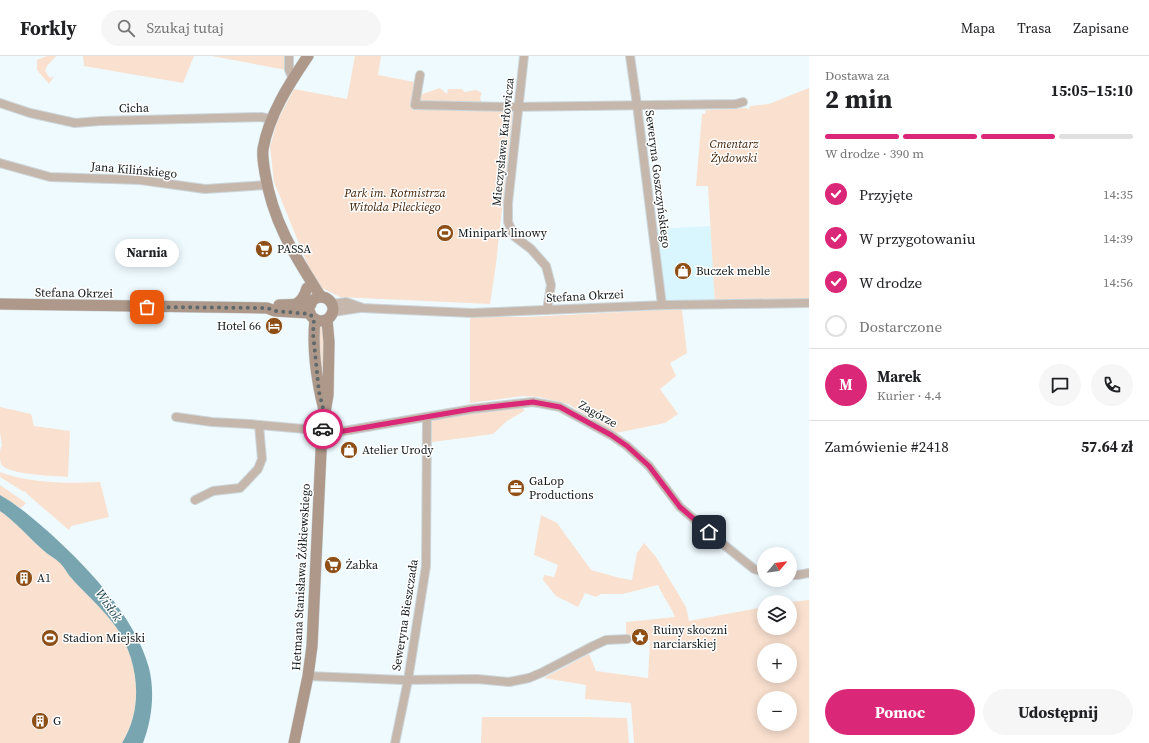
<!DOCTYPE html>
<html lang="pl">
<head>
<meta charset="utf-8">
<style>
	:root { --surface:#fff; --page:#f6f6f6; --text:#202124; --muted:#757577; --line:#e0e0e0; --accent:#db2777 }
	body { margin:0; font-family:"Source Serif 4",serif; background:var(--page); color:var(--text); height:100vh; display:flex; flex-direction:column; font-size:15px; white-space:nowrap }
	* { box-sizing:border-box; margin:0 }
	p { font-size:13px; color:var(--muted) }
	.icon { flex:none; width:22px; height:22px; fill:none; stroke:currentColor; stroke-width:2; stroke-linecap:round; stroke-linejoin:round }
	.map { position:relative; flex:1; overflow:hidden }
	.sheet { display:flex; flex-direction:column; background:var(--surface); width:340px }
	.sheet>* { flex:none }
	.needle { width:26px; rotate:61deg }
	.fabs { position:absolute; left:757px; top:491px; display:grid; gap:8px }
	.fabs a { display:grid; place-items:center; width:40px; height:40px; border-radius:50%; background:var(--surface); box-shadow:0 2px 10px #0003; font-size:20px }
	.pin { position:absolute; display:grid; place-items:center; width:34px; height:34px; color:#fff; margin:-17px; border-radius:8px; box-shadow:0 2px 6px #0006 }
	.courier { position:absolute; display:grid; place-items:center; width:40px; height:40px; margin:-20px; border:3px solid #db2777; border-radius:50%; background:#fff; color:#222; box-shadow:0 1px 5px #0007 }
	.bubble { position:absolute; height:28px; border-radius:14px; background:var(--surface); box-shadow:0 2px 10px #0003; font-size:13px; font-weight:700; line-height:28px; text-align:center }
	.headline em { font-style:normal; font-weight:700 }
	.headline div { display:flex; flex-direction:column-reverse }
	.headline { display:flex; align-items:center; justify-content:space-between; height:68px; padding:0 16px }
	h1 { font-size:26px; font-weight:700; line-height:30px }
	.bar { display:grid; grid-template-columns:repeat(4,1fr); gap:6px 4px; align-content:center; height:48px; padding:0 16px }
	.bar i { height:5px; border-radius:3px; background:var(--line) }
	.bar .current { background:var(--accent) }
	.bar p { grid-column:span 4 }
	.line { display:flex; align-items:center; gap:10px; padding:0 16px; border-top:1px solid var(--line) }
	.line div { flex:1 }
	.round { display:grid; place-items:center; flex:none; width:42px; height:42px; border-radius:21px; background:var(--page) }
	ol { padding:0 16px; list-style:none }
	li { display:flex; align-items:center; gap:12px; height:44px }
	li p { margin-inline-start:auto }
	li .icon { padding:4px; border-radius:50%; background:var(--accent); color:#fff; stroke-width:4 }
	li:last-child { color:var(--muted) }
	li i { width:22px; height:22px; border:2px solid var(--line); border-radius:50% }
	.cta { display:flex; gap:8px; margin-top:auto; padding:8px 16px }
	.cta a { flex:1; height:46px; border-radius:24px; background:var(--accent); color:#fff; font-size:16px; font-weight:700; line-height:46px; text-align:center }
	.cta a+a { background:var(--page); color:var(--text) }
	header { display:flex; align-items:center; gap:24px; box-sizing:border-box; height:56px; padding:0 20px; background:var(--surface); border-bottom:1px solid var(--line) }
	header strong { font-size:19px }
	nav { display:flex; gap:22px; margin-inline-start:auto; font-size:14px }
	.search { width:280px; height:36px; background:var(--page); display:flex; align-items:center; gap:10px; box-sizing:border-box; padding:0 14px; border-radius:22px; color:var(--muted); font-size:15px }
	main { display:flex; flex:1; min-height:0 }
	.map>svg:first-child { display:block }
</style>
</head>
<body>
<header>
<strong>Forkly</strong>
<div class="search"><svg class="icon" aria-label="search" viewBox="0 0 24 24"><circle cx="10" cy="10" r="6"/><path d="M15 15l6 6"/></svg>Szukaj tutaj</div>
<nav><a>Mapa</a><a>Trasa</a><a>Zapisane</a></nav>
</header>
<main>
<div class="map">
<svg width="809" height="687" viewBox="0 0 809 687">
	<rect width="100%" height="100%" fill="#effafe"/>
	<!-- built -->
	<path fill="#d9f6fe" d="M711,170l4,78 -50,1 -10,-76z"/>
	<!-- green -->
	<g fill="#f9e0cf" fill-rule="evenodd">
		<path d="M47,0h9l-9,10 -2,5 5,7 4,-2 -5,8 -12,-14v-10z"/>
		<path d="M83,0h111l-11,27 -99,-17z"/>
		<path d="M212,0h74v14z"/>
		<path d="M355,0h26l-3,19 36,7v15l26,-9 7,6 1,-5h14l2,3 12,-2 6,3 -2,5 3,8 30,3 -17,155 -6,40 -150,-7 -18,-9 -13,-20 -35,-86 -4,-35 7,-25 17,-33 53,10z"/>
		<path d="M809,32v215l-94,1 -7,-118h-12l6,-72h3l1,-4 41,-2 2,2 1,-4 19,-2z"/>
		<path d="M660,254h22l5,43 -17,10 6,13 -16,13 18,25 -13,9 -49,10 -5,2 -3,-7 -40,-24 -29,-7 -16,-1 -53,7v-86h58z"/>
		<path d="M316,269l7,1 3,13 -1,56z"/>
		<path d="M516,350h7l1,5 -17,10 -14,13 -61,8 -1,-12 1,-8 4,-3z"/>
		<path d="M0,351l31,7 3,12 36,5 -2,46c-13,-1 -60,-2 -67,-13 -1,-3 -1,-6 -1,-9 0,-4 0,-6 2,-9l-2,-14z"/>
		<path d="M0,416c28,11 69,12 100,10l9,35 -38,9 -2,4 -42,-36v-1l-2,-2 -1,1 -24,-15z"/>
		<path d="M0,429l26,18 -5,5 -21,-13z"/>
		<path d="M0,455c16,11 28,26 43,39 5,5 12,8 17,13 5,5 8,12 13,17 15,16 31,30 43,47 23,34 28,81 6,116h-122z"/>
		<path d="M541,459l16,8 34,47 29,8 12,2 5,-27 7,-10 12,14 30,50 3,14 75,-14v21h26v-26l19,-2v143h-175l-3,-40 -46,-4 1,-14 -42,-7 45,-24 7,17 52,7 2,-38 -24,-5v-13l49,-5c-4,-11 -12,-20 -17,-32l-35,9h-22l-5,3 -11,-4 -7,14 -22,-11 -13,-16 1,-5 10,2 4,-12 -24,-10zM764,594h26v26h-26zM764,642h26v26h-26z"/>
		<path d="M482,661h104l41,1 2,25h-148z"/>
	</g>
	<!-- water -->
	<path fill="#79a5b1" d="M0,439c16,9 30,21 44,33 39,34 92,89 105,140 6,24 3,52 -6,75h-21c22,-35 17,-82 -6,-116 -12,-17 -28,-31 -43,-47 -5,-5 -8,-12 -13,-17 -5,-5 -12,-8 -17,-13 -15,-13 -27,-28 -43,-39z"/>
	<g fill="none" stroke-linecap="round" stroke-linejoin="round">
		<defs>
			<g id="street">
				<path d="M289,0v14l4,9"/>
				<path d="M524,0l-16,147v19l6,14 17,13 15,17 5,19 -4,25"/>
				<path d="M630,0l7,49 25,200"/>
				<path d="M420,19l-5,30 93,2 228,-3 7,-2"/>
				<path d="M0,47l30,10 45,10 25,-2 161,-4 10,2"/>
				<path d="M0,107l50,14 90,3 65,9 62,-4"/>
				<path d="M332,248l14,-2 17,6 20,1 89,4 193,-8 144,-2"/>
				<path d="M333,256l27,-4"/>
				<path d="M176,361l36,5 37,2 89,8 134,-23 61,-7 27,5 51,28 16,11 22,20 31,41 38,33 36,29 10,3"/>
				<path d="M195,444l18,-9 27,-3 18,-19 4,-10 -3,-34"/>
				<path d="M790,519h8l11,-2"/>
				<path d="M308,620l95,4 74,-1 32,3 20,-4 14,-6 50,-26 13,-6 21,-1"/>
				<path d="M395,687l13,-63 18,-114 1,-149"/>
			</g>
			<g id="secondary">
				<path d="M308,0c-19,28 -39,59 -45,93 -1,8 1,17 2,24 8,50 30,83 56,124"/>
				<circle cx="321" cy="253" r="12"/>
				<path d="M0,248l267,4 8,3 35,2"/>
				<path d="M296,248c6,-3 9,-9 11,-16"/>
				<path d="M279,249l32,-1"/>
				<path d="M315,263c-3,29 2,63 9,91"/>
				<path d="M294,687l14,-67 4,-30 10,-216 6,-35 1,-53 -2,-22"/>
			</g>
		</defs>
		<!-- street casing -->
		<use href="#street" stroke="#ccd6da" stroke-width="10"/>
		<!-- secondary casing -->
		<use href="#secondary" stroke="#ccd6da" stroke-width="12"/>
		<!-- street -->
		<use href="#street" stroke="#c6b7ad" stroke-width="8"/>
		<!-- secondary -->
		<use href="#secondary" stroke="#ae9889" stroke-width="11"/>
	</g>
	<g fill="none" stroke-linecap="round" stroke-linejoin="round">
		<!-- done -->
		<path stroke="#5f686a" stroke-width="4" stroke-dasharray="0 7.2" d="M147,251l120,1 8,3 35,3 4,5 -1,14 6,59 5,20 -1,17"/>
		<!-- route -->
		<path stroke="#db2777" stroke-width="5" d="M323,373l15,3 134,-23 61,-7 27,5 51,28 16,11 22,20 31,41 29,25"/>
	</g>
	<!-- icons -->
	<defs>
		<symbol id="stadium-disc" viewBox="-11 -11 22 22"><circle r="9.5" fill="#8e4f17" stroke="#fff"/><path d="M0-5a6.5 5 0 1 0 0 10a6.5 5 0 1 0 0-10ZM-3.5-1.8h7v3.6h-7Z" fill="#fff"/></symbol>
		<symbol id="supermarket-disc" viewBox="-11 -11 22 22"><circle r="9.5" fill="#8e4f17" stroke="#fff"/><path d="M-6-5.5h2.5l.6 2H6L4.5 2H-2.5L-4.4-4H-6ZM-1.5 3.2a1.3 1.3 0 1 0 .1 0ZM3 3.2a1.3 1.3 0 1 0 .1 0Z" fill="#fff"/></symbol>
		<symbol id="shop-disc" viewBox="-11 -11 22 22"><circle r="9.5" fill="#8e4f17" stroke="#fff"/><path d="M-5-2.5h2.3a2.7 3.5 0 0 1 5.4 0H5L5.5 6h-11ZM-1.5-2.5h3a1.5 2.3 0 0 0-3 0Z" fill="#fff"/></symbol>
		<symbol id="hotel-disc" viewBox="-11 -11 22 22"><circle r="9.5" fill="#8e4f17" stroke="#fff"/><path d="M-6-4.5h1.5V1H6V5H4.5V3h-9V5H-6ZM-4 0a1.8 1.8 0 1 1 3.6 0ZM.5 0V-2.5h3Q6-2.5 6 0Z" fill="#fff"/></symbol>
		<symbol id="office-disc" viewBox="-11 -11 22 22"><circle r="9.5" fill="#8e4f17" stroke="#fff"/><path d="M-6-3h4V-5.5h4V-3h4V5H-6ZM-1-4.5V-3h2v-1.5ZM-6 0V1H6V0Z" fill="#fff"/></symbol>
		<symbol id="building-disc" viewBox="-11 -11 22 22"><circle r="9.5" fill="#8e4f17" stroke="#fff"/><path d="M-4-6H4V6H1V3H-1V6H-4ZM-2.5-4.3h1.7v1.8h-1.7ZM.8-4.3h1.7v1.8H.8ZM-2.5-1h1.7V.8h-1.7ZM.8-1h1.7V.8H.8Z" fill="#fff"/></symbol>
		<symbol id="sight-disc" viewBox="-11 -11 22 22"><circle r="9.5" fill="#8e4f17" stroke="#fff"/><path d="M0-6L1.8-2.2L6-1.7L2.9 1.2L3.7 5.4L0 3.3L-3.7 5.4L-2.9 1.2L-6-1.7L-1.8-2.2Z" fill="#fff"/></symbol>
	</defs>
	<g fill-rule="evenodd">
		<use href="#stadium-disc" x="435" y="167" width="20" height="20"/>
		<use href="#supermarket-disc" x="254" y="183" width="20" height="20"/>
		<use href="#shop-disc" x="673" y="205" width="20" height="20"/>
		<use href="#hotel-disc" x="264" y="260" width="20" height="20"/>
		<use href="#shop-disc" x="339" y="384" width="20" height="20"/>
		<use href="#office-disc" x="506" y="422" width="20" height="20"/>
		<use href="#supermarket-disc" x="323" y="499" width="20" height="20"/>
		<use href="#building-disc" x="14" y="512" width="20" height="20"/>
		<use href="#sight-disc" x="630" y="571" width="20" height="20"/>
		<use href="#stadium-disc" x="40" y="572" width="20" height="20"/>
		<use href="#building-disc" x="30" y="655" width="20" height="20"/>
	</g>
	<g text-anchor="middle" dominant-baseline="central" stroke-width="3" stroke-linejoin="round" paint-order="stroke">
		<!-- street labels -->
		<g font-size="12" fill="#12191a" stroke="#fff">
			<text transform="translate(134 52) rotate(-1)">Cicha</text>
			<text transform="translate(503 86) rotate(-84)">Mieczysława Karłowicza</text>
			<text transform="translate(134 114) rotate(5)">Jana Kilińskiego</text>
			<text transform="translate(658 123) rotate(83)">Seweryna Goszczyńskiego</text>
			<text transform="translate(74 237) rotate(1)">Stefana Okrzei</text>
			<text transform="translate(585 240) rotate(-3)">Stefana Okrzei</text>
			<text transform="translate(598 358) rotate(29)">Zagórze</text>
			<text transform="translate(301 521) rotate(-87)">Hetmana Stanisława Żółkiewskiego</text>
			<text transform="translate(405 559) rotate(-81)">Seweryna Bieszczada</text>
		</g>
		<!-- park labels -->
		<g font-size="12" font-style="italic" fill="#412004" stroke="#fff">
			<text x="734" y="88">Cmentarz<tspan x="734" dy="14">Żydowski</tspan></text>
			<text x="395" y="137">Park im. Rotmistrza<tspan x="395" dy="14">Witolda Pileckiego</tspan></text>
		</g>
		<!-- poi labels -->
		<g font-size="12" fill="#12191a" stroke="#fff" text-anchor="start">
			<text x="458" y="177">Minipark linowy</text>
			<text x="277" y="193">PASSA</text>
			<text x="696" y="215">Buczek meble</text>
			<text x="261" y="270" text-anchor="end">Hotel 66</text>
			<text x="362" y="394">Atelier Urody</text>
			<text x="529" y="425">GaLop<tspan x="529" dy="14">Productions</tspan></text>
			<text x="346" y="509">Żabka</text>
			<text x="37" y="522">A1</text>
			<text x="653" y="574">Ruiny skoczni<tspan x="653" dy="14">narciarskiej</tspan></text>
			<text x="63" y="582">Stadion Miejski</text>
			<text x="53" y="665">G</text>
		</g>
		<!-- water labels -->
		<g font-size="13" font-style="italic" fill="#163f49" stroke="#fff">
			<text transform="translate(109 549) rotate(55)">Wisłok</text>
		</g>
	</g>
</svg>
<div class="fabs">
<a><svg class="needle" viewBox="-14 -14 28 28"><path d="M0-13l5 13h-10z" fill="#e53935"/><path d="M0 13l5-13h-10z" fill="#757577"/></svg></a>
<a><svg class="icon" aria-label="layers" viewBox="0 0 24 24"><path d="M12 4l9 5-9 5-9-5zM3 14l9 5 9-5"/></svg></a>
<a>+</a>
<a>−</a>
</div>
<div class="pin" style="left:147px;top:251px;background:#ea580c"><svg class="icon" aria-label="bag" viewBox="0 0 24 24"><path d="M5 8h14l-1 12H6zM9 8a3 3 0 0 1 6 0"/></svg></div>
<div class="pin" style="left:709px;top:476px;background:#1f2937"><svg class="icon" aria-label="home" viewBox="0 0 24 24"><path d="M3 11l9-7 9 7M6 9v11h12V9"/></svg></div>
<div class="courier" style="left:323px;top:373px"><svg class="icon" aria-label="car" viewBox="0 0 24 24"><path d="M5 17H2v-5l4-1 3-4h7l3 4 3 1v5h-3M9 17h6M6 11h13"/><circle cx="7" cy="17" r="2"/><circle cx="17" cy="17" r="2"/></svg></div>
<div class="bubble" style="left:115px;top:183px;width:64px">Narnia</div>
</div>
<section class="sheet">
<div class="headline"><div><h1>2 min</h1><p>Dostawa za</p></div><em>15:05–15:10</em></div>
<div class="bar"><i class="current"></i><i class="current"></i><i class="current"></i><i></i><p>W drodze · 390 m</p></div>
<ol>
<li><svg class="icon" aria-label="check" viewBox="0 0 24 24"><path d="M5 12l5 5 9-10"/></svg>Przyjęte<p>14:35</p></li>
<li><svg class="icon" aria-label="check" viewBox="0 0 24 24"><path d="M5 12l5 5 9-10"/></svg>W przygotowaniu<p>14:39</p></li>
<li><svg class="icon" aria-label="check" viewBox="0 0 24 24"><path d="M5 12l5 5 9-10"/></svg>W drodze<p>14:56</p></li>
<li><i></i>Dostarczone</li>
</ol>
<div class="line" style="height:72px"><b class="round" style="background:var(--accent);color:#fff">M</b><div><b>Marek</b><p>Kurier · 4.4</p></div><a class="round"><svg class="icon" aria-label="chat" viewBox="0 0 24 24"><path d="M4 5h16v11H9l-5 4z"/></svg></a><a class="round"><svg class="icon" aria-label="phone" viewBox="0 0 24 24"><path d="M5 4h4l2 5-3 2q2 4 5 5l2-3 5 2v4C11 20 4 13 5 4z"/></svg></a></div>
<div class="line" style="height:52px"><div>Zamówienie #2418</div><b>57.64 zł</b></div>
<div class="cta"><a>Pomoc</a><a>Udostępnij</a></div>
</section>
</main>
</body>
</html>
